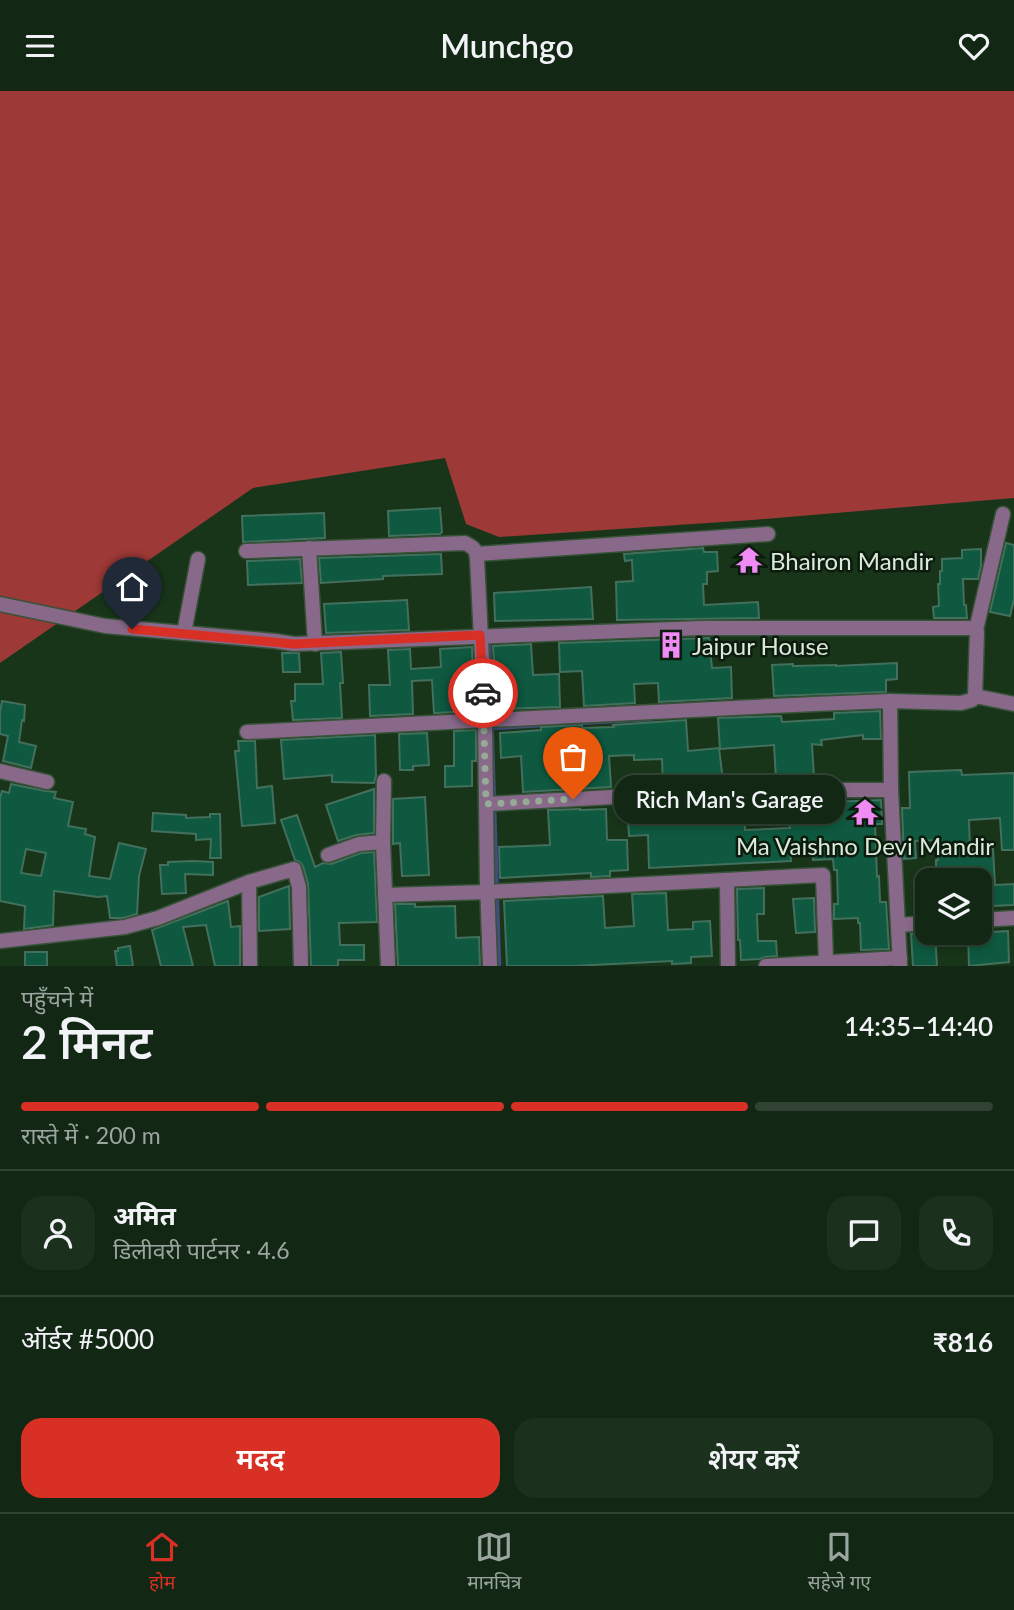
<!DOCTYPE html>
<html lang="hi">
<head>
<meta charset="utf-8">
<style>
	:root { --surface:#122814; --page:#1b301d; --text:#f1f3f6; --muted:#9ca6a0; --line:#314434; --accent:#d93025 }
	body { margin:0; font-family:Lato,"Noto Sans Devanagari",sans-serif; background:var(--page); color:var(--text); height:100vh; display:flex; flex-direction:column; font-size:26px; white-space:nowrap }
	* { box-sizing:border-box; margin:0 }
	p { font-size:23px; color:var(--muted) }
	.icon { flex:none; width:38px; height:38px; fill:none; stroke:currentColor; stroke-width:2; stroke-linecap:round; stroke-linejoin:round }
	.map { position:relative; height:875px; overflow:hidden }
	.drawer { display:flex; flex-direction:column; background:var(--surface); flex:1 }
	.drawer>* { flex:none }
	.fabs { position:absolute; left:915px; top:777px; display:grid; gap:14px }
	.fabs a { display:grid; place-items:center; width:77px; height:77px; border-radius:14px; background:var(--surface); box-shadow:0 4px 10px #0003,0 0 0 2px var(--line); font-size:35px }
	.pin { position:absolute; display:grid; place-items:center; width:60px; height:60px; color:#fff; margin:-72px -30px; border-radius:50% 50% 50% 0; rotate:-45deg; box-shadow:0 0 7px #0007 }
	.pin .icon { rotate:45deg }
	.courier { position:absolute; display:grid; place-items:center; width:70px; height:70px; margin:-35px; border:5px solid #d93025; border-radius:50%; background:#fff; color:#222; box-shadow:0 2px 9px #0007 }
	.bubble { position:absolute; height:49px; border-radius:21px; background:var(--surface); box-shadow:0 4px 10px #0003,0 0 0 2px var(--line); font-size:23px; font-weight:600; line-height:49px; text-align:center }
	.head em { font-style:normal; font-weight:600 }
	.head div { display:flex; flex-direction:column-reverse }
	.head { display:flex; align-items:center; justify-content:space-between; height:119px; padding:0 21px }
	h1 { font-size:46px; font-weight:600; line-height:52px }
	.bar { display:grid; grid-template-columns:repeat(4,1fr); gap:10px 7px; align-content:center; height:84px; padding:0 21px }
	.bar i { height:9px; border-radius:5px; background:var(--line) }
	.bar .active { background:var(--accent) }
	.bar p { grid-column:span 4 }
	.line { display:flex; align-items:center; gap:18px; padding:0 21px; border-top:2px solid var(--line) }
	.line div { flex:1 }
	.round { display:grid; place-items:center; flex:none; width:74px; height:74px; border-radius:21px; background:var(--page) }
	.primary-button { display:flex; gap:14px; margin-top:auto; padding:14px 21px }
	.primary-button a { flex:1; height:80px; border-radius:21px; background:var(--accent); color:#fff; font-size:28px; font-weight:600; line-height:80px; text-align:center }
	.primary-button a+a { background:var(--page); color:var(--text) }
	header { display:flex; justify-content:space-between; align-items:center; height:91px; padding:0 21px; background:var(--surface); font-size:32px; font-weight:600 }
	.menu { display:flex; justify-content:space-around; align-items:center; height:98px; border-top:2px solid var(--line); background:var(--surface); font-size:19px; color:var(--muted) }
	.menu a { display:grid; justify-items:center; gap:4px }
	.menu .active { color:var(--accent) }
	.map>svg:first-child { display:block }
</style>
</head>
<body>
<header><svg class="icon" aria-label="menu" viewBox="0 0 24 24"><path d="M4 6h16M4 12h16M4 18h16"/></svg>Munchgo<svg class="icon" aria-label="heart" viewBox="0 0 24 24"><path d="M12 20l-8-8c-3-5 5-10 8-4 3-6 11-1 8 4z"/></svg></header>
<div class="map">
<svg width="1014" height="875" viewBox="0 0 1014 875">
	<rect width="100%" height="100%" fill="#18351a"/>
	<!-- forest -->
	<path fill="#9d3936" d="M0,0h1014v407l-262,22 -253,17 -33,-13 -21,-66 -192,30 -253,175z"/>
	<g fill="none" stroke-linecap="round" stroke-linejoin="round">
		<!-- stream -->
		<g stroke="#424d7e" stroke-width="4.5">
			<path d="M489,552l10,323"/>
			<path d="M492,637l158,-9"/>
		</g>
	</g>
	<!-- building -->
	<g fill="#0e5940" stroke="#42705d" stroke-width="2" fill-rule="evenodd">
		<path d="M440,417l2,24 -2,2 -51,2 -1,-25z"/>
		<path d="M324,422l1,25 -82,4 -1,-26z"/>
		<path d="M1006,452l8,2v54l-4,17 -20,-4z"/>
		<path d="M703,457l1,4h13l1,19 -11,1v12h-4l1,21 54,-3 1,16 -142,2 -1,-38 17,-1 -1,-21 -7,1 -1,-7z"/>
		<path d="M981,458v17l-3,13h-15l1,26h2l1,13h-33l-1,-11 6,-1 -1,-22h2v-13h2v-12l20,-1v-8z"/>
		<path d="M441,463l1,20 -59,2v3l-62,4 -2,-25z"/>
		<path d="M300,468l2,24 -54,2 -1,-24z"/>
		<path d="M591,496l2,32 -98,2 -1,-28z"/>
		<path d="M407,509l2,30 -83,3 -2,-29z"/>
		<path d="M709,547l3,30 19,-1 1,31 -73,4 -1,-19 -24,1 1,19 -51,3 -2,-35 -22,1 -1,-29z"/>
		<path d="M531,553l2,31 26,-1 1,33 -63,2 -4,-63z"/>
		<path d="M472,556l2,64 -40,2 -2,-33 -20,1 1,33 -43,2 -1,-31h21l-2,-35 22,-1 1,20 30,-2 -1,-18z"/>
		<path d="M341,561l2,31h-3l2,35 -49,2 -2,-19h4v-17h28l-2,-31z"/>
		<path d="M282,562h17l1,19h-17z"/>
		<path d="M897,572v16l-11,1v12l-112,4 -2,-31 21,-1v2l43,-1v1z"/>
		<path d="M2,610l23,4 -1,16 -2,-1 -3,22 17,4 -5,22 -28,-7 5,-25 -8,-2v-22z"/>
		<path d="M880,620l1,28h-18v-4l-42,5 1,5 -10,-1 2,33 -38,2 -2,-34 -54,4 -2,-31 63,-2 1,6 52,-3v-6z"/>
		<path d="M686,629l2,31 31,-3 4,33 -60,4 -1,-26 -28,1v-5l-25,1 2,31 -88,5 -2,-36 -20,2 -1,-25 41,-3v-3l41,-2v3l32,-1 -1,-2z"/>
		<path d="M476,639v31h-4v25l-27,1v-21h9v-35z"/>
		<path d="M427,642l2,32 -16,1v4h-13l-1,-36z"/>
		<path d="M375,644l1,41 -2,7 -42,-1v-7l-48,4 -3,-39z"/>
		<path d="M238,650h17l2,47 15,-2 3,37 -33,3 -7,-75h4z"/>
		<path d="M961,679l1,5 52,-2v77h-12l-2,-32 -31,2 1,30 23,-1 2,36 19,-1v21l-23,1v4h-11v-31l-41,1 -1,-6h-2v-14h2l-1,-20 -22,1 1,17 -12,1 -2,-51h8l-1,-36z"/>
		<path d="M11,693l34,7 11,1 -2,6 19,4 -5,24 18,3 -1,5 10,3 -6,39 21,3 9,-36 27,6 -7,27 -2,38 -14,4h-13l-3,-22 -9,1 -44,-6 -1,34 -29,4 1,-23 -25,-5v-103l2,-7 7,2zM26,758l20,4 -5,23 -20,-3z"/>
		<path d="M374,698v44l-18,2 -18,6 -12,-36z"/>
		<path d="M425,706l4,78 -27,1 -2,-33 -7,1v-45z"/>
		<path d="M744,709l1,30 45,-2v-13l17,-1v-14h22l1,2 51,-2 1,24h-7l2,53 2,-1 1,26h6l3,47 -28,1 -1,-27h-2v-5l-24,1v-15h4l-1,-34h-3l-1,-11 -20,1 -1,-15 -22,1 1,15 -142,7 -1,-33 -19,1 -2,-30z"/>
		<path d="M580,718v1l26,-1 1,30 1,1h19l1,30 -18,1v5l-19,1v-4l-91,5 -1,-31 51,-2 -2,-35z"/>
		<path d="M153,722l33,2v3l24,-1v-3h10l1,44h-11l1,-19 -15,1v-6l-44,-3z"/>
		<path d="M297,724l18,52 8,-4 8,1 30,-11 13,-1 3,70 -38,1 1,22h24v15h-26v6h-27l-3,-82 -5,-18 -3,-4 -5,-2 -14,-40z"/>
		<path d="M193,770l20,1v13l-28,-1 1,19 -24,1 -2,-29h8v-3z"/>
		<path d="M289,795l1,43 -31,2v-34z"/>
		<path d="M764,797v26h-7l1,27h18l1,15 -12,1 -5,2 -19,1 -1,-20h-2l-1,-51z"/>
		<path d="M666,802l2,37 25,-1v-7l17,-1 2,35 -21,1v6l-19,1v-3l-99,5h-66l-3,-65 99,-5 2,32 29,-2 -2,-32z"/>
		<path d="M814,807l1,34 -19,1 -3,-34z"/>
		<path d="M228,810l3,26 9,-1v40h-25l-9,-41 -23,2 10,39h-32l-9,-36z"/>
		<path d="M395,813h20v3l40,-1 1,32 23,-1 1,29h-82z"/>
		<path d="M1008,840l1,31 -40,4 -1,-31 24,-1v-2z"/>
		<path d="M928,842h7l2,33h-24l-2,-32z"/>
		<path d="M130,855l3,20h-16l-2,-15h3v-3z"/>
		<rect x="25" y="861" width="22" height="14"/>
	</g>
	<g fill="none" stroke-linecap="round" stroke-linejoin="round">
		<defs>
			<g id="minor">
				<path d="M309,457l6,96"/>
				<path d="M246,460l219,-8c8,4 11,6 12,15l8,162 2,163 3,83"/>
				<path d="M477,463l291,-20"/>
				<path d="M0,513l105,22 170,15 19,3 407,-16h270l5,2 1,2 -2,64"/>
				<path d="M976,539l27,-116"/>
				<path d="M184,542l14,-74"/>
				<path d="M890,610l1,89 9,176"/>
				<path d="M247,641l568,-28 75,-3 71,2 11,-3 3,-4 39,8"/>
				<path d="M0,680l47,11"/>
				<path d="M384,690l-1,61 5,124"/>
				<path d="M486,713l255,-14h150"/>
				<path d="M328,764l31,-11 24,-2"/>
				<path d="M727,789l1,86"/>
				<path d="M249,791l1,84"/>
				<path d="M385,804l102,-3 336,-17 3,86"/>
				<path d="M980,829l34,-2"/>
				<path d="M898,834l30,-2"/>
				<path d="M0,850l125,-14 33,-9 91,-36 45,-13 5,18 2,79"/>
				<path d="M766,875l134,-8"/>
			</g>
		</defs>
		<!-- minor casing -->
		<use href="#minor" stroke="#375238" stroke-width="17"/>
		<!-- minor -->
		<use href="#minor" stroke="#886989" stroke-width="14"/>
	</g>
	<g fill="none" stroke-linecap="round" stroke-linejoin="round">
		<!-- done -->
		<path stroke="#95ab96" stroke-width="7" stroke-dasharray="0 12.6" d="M483,602l3,111 87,-5"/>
		<!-- route -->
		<path stroke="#d93025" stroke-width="9" d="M132,538l162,15 186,-9 3,58"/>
	</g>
	<!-- icons -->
	<defs>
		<symbol id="temple-bare" viewBox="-9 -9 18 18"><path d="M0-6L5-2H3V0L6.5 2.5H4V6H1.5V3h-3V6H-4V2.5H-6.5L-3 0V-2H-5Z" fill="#f08bf5" stroke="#0d1a0e" stroke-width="2.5" paint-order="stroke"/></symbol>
		<symbol id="building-bare" viewBox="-9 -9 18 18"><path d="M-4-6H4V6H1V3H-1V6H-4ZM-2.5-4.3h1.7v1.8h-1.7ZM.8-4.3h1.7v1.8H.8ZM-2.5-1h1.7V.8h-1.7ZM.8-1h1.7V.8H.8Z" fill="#f08bf5" stroke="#0d1a0e" stroke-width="2.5" paint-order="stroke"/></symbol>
	</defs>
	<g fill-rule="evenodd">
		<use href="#temple-bare" x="730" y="450" width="38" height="38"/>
		<use href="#building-bare" x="652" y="535" width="38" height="38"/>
		<use href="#temple-bare" x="846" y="702" width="38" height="38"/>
	</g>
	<g text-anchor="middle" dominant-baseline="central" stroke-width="5" stroke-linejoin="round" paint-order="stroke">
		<!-- poi labels -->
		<g font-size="24" fill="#d8ead8" stroke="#0d1a0e" text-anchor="start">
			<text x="770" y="469">Bhairon Mandir</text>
			<text x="692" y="554">Jaipur House</text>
			<text x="865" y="754" text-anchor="middle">Ma Vaishno Devi Mandir</text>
		</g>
	</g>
</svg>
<div class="fabs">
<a><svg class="icon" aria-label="layers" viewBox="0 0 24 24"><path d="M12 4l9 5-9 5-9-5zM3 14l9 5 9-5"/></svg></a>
</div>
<div class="pin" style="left:573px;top:708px;background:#ea580c"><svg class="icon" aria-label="bag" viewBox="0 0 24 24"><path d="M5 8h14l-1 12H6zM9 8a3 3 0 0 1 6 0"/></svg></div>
<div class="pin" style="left:132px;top:538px;background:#1f2937"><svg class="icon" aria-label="home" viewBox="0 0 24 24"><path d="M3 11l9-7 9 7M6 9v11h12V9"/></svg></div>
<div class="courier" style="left:483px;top:602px"><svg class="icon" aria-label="car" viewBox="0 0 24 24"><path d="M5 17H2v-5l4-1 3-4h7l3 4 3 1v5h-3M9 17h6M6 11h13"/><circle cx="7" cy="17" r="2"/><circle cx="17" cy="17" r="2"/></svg></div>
<div class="bubble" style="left:614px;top:684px;width:231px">Rich Man's Garage</div>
</div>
<section class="drawer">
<div class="head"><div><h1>2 मिनट</h1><p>पहुँचने में</p></div><em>14:35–14:40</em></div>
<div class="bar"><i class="active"></i><i class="active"></i><i class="active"></i><i></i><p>रास्ते में · 200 m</p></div>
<div class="line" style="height:126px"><a class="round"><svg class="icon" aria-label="person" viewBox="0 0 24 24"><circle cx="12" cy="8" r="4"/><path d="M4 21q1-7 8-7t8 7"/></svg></a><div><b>अमित</b><p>डिलीवरी पार्टनर · 4.6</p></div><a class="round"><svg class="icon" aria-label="chat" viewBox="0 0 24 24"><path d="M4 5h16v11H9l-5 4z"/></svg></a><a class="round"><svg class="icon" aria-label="phone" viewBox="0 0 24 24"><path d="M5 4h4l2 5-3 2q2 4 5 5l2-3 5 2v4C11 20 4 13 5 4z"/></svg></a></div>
<div class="line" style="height:91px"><div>ऑर्डर #5000</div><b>₹816</b></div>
<div class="primary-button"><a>मदद</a><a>शेयर करें</a></div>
</section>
<nav class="menu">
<a class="active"><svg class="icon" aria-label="home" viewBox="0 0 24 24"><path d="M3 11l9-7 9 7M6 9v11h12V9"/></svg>होम</a>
<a><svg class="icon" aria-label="map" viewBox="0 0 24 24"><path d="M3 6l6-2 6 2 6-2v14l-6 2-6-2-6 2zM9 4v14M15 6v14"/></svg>मानचित्र</a>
<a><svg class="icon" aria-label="saved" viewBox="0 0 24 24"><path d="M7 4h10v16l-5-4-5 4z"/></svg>सहेजे गए</a>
</nav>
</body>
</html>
